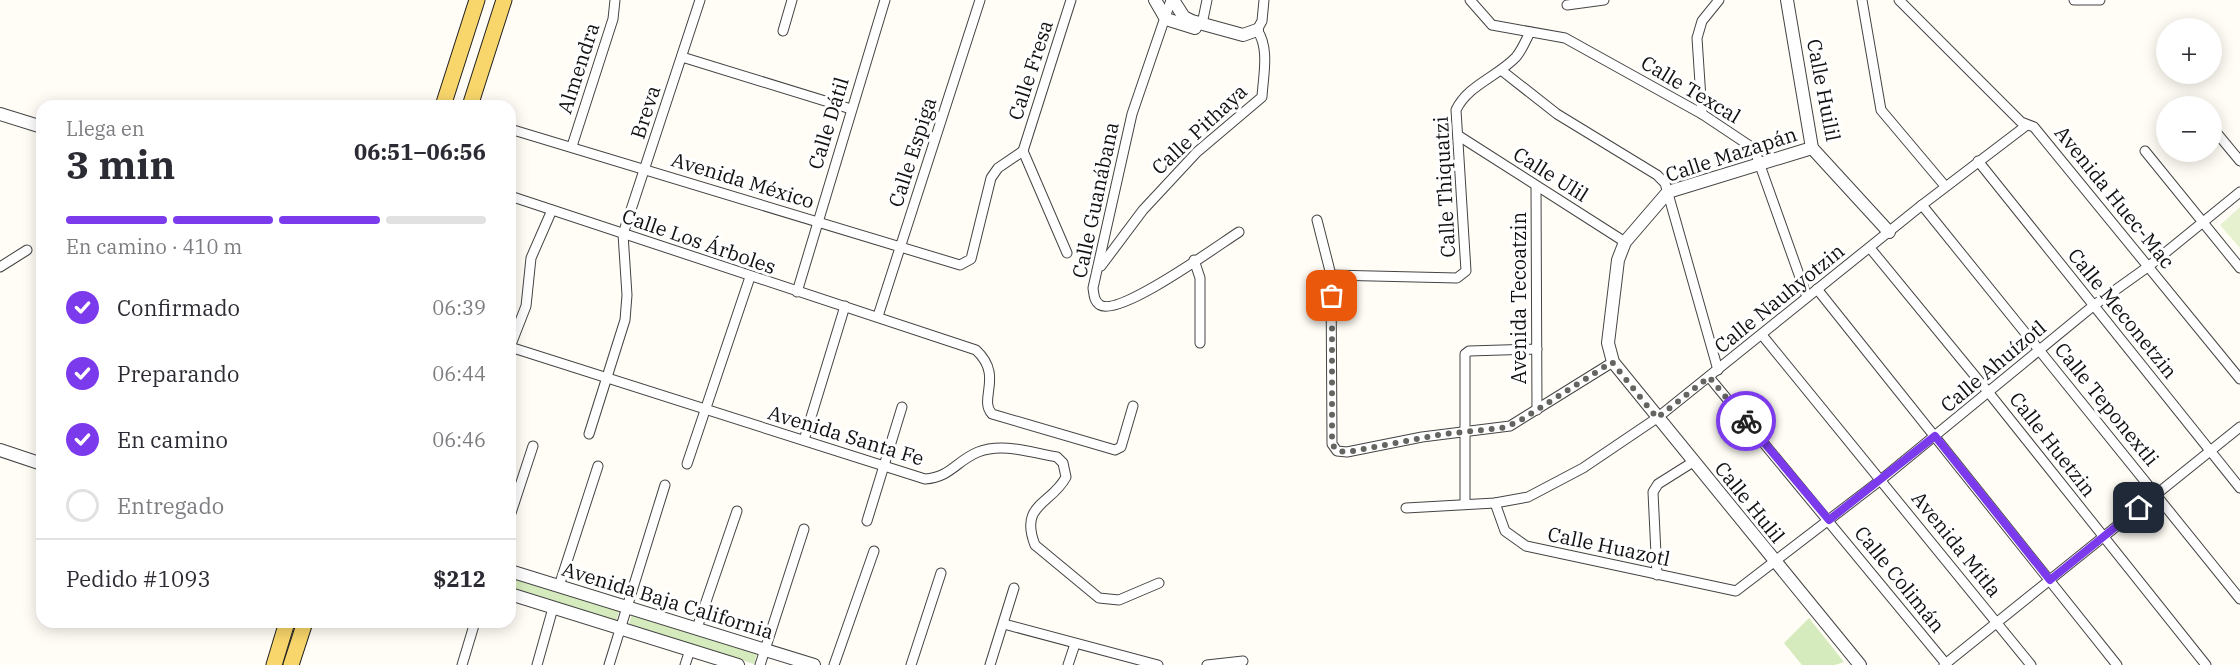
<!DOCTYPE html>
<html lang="es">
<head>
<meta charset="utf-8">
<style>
	:root { --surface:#fff; --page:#f2f2f3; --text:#2b2b33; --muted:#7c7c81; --line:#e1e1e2; --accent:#7c3aed }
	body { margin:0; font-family:"IBM Plex Serif",serif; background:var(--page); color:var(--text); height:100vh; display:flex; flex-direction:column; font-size:22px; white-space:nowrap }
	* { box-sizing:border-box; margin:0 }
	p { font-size:20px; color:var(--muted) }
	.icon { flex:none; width:33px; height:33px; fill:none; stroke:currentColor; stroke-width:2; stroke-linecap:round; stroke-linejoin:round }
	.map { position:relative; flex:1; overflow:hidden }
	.side { position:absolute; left:36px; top:100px; width:480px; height:528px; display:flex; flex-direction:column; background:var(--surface); border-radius:18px; box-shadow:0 3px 15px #0003 }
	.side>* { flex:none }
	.controls { position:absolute; left:2156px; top:18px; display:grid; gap:12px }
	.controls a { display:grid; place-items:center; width:66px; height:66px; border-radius:50%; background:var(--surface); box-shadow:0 3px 15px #0003; font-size:30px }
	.pin { position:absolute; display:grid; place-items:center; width:51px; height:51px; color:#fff; margin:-26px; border-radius:12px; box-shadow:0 3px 9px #0006 }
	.courier { position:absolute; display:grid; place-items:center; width:60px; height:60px; margin:-30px; border:4px solid #7c3aed; border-radius:50%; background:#fff; color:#222; box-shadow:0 2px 8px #0007 }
	.summary em { font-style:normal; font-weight:800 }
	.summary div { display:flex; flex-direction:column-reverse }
	.summary { display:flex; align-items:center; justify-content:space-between; height:102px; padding:0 30px }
	h1 { font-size:39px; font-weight:800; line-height:45px }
	.bar { display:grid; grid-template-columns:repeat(4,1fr); gap:9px 6px; align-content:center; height:72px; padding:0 30px }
	.bar i { height:8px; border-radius:4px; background:var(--line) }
	.bar .active { background:var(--accent) }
	.bar p { grid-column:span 4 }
	.line { display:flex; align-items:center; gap:15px; padding:0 30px; border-top:2px solid var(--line) }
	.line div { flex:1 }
	ol { padding:0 30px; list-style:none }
	li { display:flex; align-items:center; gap:18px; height:66px }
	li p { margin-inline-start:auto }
	li .icon { padding:6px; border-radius:50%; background:var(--accent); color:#fff; stroke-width:4 }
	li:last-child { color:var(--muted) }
	li i { width:33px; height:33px; border:3px solid var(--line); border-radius:50% }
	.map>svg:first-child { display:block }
</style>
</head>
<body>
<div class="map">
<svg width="2240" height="665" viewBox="0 0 2240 665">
	<rect width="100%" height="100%" fill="#fffdf5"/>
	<!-- park -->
	<g fill="#d5ebbd">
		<path d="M510,575l110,34 -4,12 -106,-33z"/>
		<path d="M632,614l125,40 -3,10 -125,-40z"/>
		<path d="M1809,618l35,44 -9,3h-33l-18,-22z"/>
	</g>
	<!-- pitch -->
	<path fill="#e6f2cf" d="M2240,207v41l-20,-23z"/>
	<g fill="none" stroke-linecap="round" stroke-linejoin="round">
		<defs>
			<g id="minor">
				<path d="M1171,0l-39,114 -39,174c1,7 1,13 7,17 20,12 117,-59 139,-73"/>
				<path d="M1470,0l22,25 73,13 137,76 48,32 6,8 51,143"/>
				<path d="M1862,0l19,110 64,76"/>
				<path d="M1899,0l122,122 13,5 206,252"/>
				<path d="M2074,0h26"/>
				<path d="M1567,5l37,-5"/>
				<path d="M1202,24l5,-24"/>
				<path d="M783,31l9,-31"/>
				<path d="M682,57l169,52"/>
				<path d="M1501,70l56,44 100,61 8,8 53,187"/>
				<path d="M2194,105l1,1"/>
				<path d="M1702,114l-5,-76 5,-17 17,-21"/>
				<path d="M2211,126l29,35"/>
				<path d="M510,129l450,136 11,-6 20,-81 7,-10 25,-17"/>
				<path d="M1459,136l166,106"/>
				<path d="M572,146l41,-127 2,-19"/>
				<path d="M1023,151l48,-151"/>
				<path d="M1023,151l44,102"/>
				<path d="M2145,151l95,117"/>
				<path d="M1978,161l262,327"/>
				<path d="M1536,186l1,224"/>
				<path d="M510,196l466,154c28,26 2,49 16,64l123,36 6,-3 12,-41"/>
				<path d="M1922,205l318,394"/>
				<path d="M1317,220l14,55 1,169 5,7 10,1 75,-15 88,-11 103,-64"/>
				<path d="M1870,248l119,145 217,272"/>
				<path d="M1194,260l6,18v65"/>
				<path d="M1101,266l42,-56 54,-58 65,-55c1,-20 8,-49 -5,-67l5,-9 2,-21"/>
				<path d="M0,267l27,-17"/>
				<path d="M1331,275l126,3 9,-7 -10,-161c12,-25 41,-33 60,-53 6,-7 10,-17 14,-25"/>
				<path d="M1817,289l300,376"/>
				<path d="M797,292l88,-292"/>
				<path d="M878,316l102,-316"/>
				<path d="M1762,335l269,330"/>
				<path d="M510,347l415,132c26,-2 31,-18 53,-27 25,-10 54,1 79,5l6,6 3,14c-15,28 -47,27 -31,68l64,53 20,2 40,-17"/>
				<path d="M510,347l16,-41 5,-48 21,-48"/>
				<path d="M1709,377l238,288"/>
				<path d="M589,434l36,-114 2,-25 -4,-61 77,-234"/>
				<path d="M804,440l41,-134"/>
				<path d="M687,464l63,-187"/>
				<path d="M1465,503v-149l4,-3 68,-2"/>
				<path d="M1495,503l10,28 21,15 210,45 146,-112 211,-173 56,-40 91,-74"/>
				<path d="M1406,508l89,-5 33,-6 55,-29 74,-50 265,-213 105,-80"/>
				<path d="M510,516l23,-70"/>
				<path d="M867,521l35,-114"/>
				<path d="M1657,575l-4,-83 5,-8 35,-22"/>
				<path d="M559,586l39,-120"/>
				<path d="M1004,624l154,41"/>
				<path d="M697,628l40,-117"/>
				<path d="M462,665l13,-43"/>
				<path d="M537,665l16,-57"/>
				<path d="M609,665l56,-180"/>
				<path d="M685,665l5,-15"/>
				<path d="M760,665l44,-136"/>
				<path d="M834,665l40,-114"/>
				<path d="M911,665l30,-92"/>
				<path d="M990,665l24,-77"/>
				<path d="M1068,665l7,-21"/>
				<path d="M1207,665l36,-4"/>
				<path d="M1944,665l296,-238"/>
			</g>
			<g id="tertiary">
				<path d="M1155,0l11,19 29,9"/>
				<path d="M1173,0l11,17 8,4 51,14 14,-5"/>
				<path d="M1787,0l25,148 77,84"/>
				<path d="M0,114l42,13"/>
				<path d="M1812,148l-144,44 -43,50 -7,18 -10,83 5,19 247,303"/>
				<path d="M0,450l42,14"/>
				<path d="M510,571l304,94"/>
				<path d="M510,594l228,71"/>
			</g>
			<g id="primary">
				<path d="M443,106l34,-106"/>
				<path d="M470,106l34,-106"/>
				<path d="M274,665l13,-43"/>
				<path d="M291,665l14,-43"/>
			</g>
		</defs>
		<!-- minor casing -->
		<use href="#minor" stroke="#444" stroke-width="11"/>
		<!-- tertiary casing -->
		<use href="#tertiary" stroke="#444" stroke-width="14"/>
		<!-- primary casing -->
		<use href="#primary" stroke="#222" stroke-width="17"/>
		<!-- minor -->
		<use href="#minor" stroke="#fff" stroke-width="9"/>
		<!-- tertiary -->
		<use href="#tertiary" stroke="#fff" stroke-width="12"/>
		<!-- primary -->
		<use href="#primary" stroke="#f9d66b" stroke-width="15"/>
	</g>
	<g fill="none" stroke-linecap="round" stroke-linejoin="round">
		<!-- done -->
		<path stroke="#646461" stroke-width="6" stroke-dasharray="0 10.8" d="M1332,296v148l5,7 10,1 97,-18 58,-6 16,-6 94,-60 45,56 52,-41 37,44"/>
		<!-- route -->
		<path stroke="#7c3aed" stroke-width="8" d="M1746,421l83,99 106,-84 115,144 89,-72"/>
	</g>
	<g text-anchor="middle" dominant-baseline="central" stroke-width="6" stroke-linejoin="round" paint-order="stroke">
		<!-- street labels -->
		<g font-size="20" fill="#111" stroke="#fff">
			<text transform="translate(578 68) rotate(-72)">Almendra</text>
			<text transform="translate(1030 70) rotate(-72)">Calle Fresa</text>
			<text transform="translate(1691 89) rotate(31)">Calle Texcal</text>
			<text transform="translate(1824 90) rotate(79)">Calle Huilil</text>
			<text transform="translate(645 112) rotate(-72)">Breva</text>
			<text transform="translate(828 123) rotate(-73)">Calle Dátil</text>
			<text transform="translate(1199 129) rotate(-43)">Calle Pithaya</text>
			<text transform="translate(912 152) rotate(-72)">Calle Espiga</text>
			<text transform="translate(1731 154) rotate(-18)">Calle Mazapán</text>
			<text transform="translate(1551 174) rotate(32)">Calle Ulil</text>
			<text transform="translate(743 180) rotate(17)">Avenida México</text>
			<text transform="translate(1444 187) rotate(-93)">Calle Thiquatzi</text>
			<text transform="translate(2115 197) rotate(51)">Avenida Huec-Mac</text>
			<text transform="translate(1095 200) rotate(-78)">Calle Guanábana</text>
			<text transform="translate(699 241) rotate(19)">Calle Los Árboles</text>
			<text transform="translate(1518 298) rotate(-90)">Avenida Tecoatzin</text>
			<text transform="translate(1779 298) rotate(-39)">Calle Nauhyotzin</text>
			<text transform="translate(2123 313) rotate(51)">Calle Meconetzin</text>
			<text transform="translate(1993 366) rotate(-40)">Calle Ahuízotl</text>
			<text transform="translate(2107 404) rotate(51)">Calle Teponextli</text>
			<text transform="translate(846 435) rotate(17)">Avenida Santa Fe</text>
			<text transform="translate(2053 444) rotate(52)">Calle Huetzin</text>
			<text transform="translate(1750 502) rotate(51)">Calle Hulil</text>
			<text transform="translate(1957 544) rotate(51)">Avenida Mitla</text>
			<text transform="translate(1609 546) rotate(12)">Calle Huazotl</text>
			<text transform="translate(1900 579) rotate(51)">Calle Colimán</text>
			<text transform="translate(668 600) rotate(17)">Avenida Baja California</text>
		</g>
	</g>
</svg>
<div class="controls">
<a>+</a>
<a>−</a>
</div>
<div class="pin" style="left:1332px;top:296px;background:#ea580c"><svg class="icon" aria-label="bag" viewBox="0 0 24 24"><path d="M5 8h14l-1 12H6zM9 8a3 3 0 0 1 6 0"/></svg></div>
<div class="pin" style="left:2139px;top:508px;background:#1f2937"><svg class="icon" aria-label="home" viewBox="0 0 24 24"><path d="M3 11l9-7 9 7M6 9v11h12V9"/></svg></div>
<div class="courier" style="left:1746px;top:421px"><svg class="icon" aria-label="bike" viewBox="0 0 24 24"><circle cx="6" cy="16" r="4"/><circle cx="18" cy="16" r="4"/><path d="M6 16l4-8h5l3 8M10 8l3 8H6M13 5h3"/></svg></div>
<section class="side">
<div class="summary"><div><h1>3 min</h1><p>Llega en</p></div><em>06:51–06:56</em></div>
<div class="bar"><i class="active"></i><i class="active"></i><i class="active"></i><i></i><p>En camino · 410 m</p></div>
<ol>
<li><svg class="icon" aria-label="check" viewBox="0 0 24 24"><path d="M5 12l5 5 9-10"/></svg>Confirmado<p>06:39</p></li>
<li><svg class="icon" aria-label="check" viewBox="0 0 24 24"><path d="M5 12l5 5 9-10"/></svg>Preparando<p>06:44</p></li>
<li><svg class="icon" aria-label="check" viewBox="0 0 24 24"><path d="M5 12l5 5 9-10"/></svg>En camino<p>06:46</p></li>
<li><i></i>Entregado</li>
</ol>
<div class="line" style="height:78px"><div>Pedido #1093</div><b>$212</b></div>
</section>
</div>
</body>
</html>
